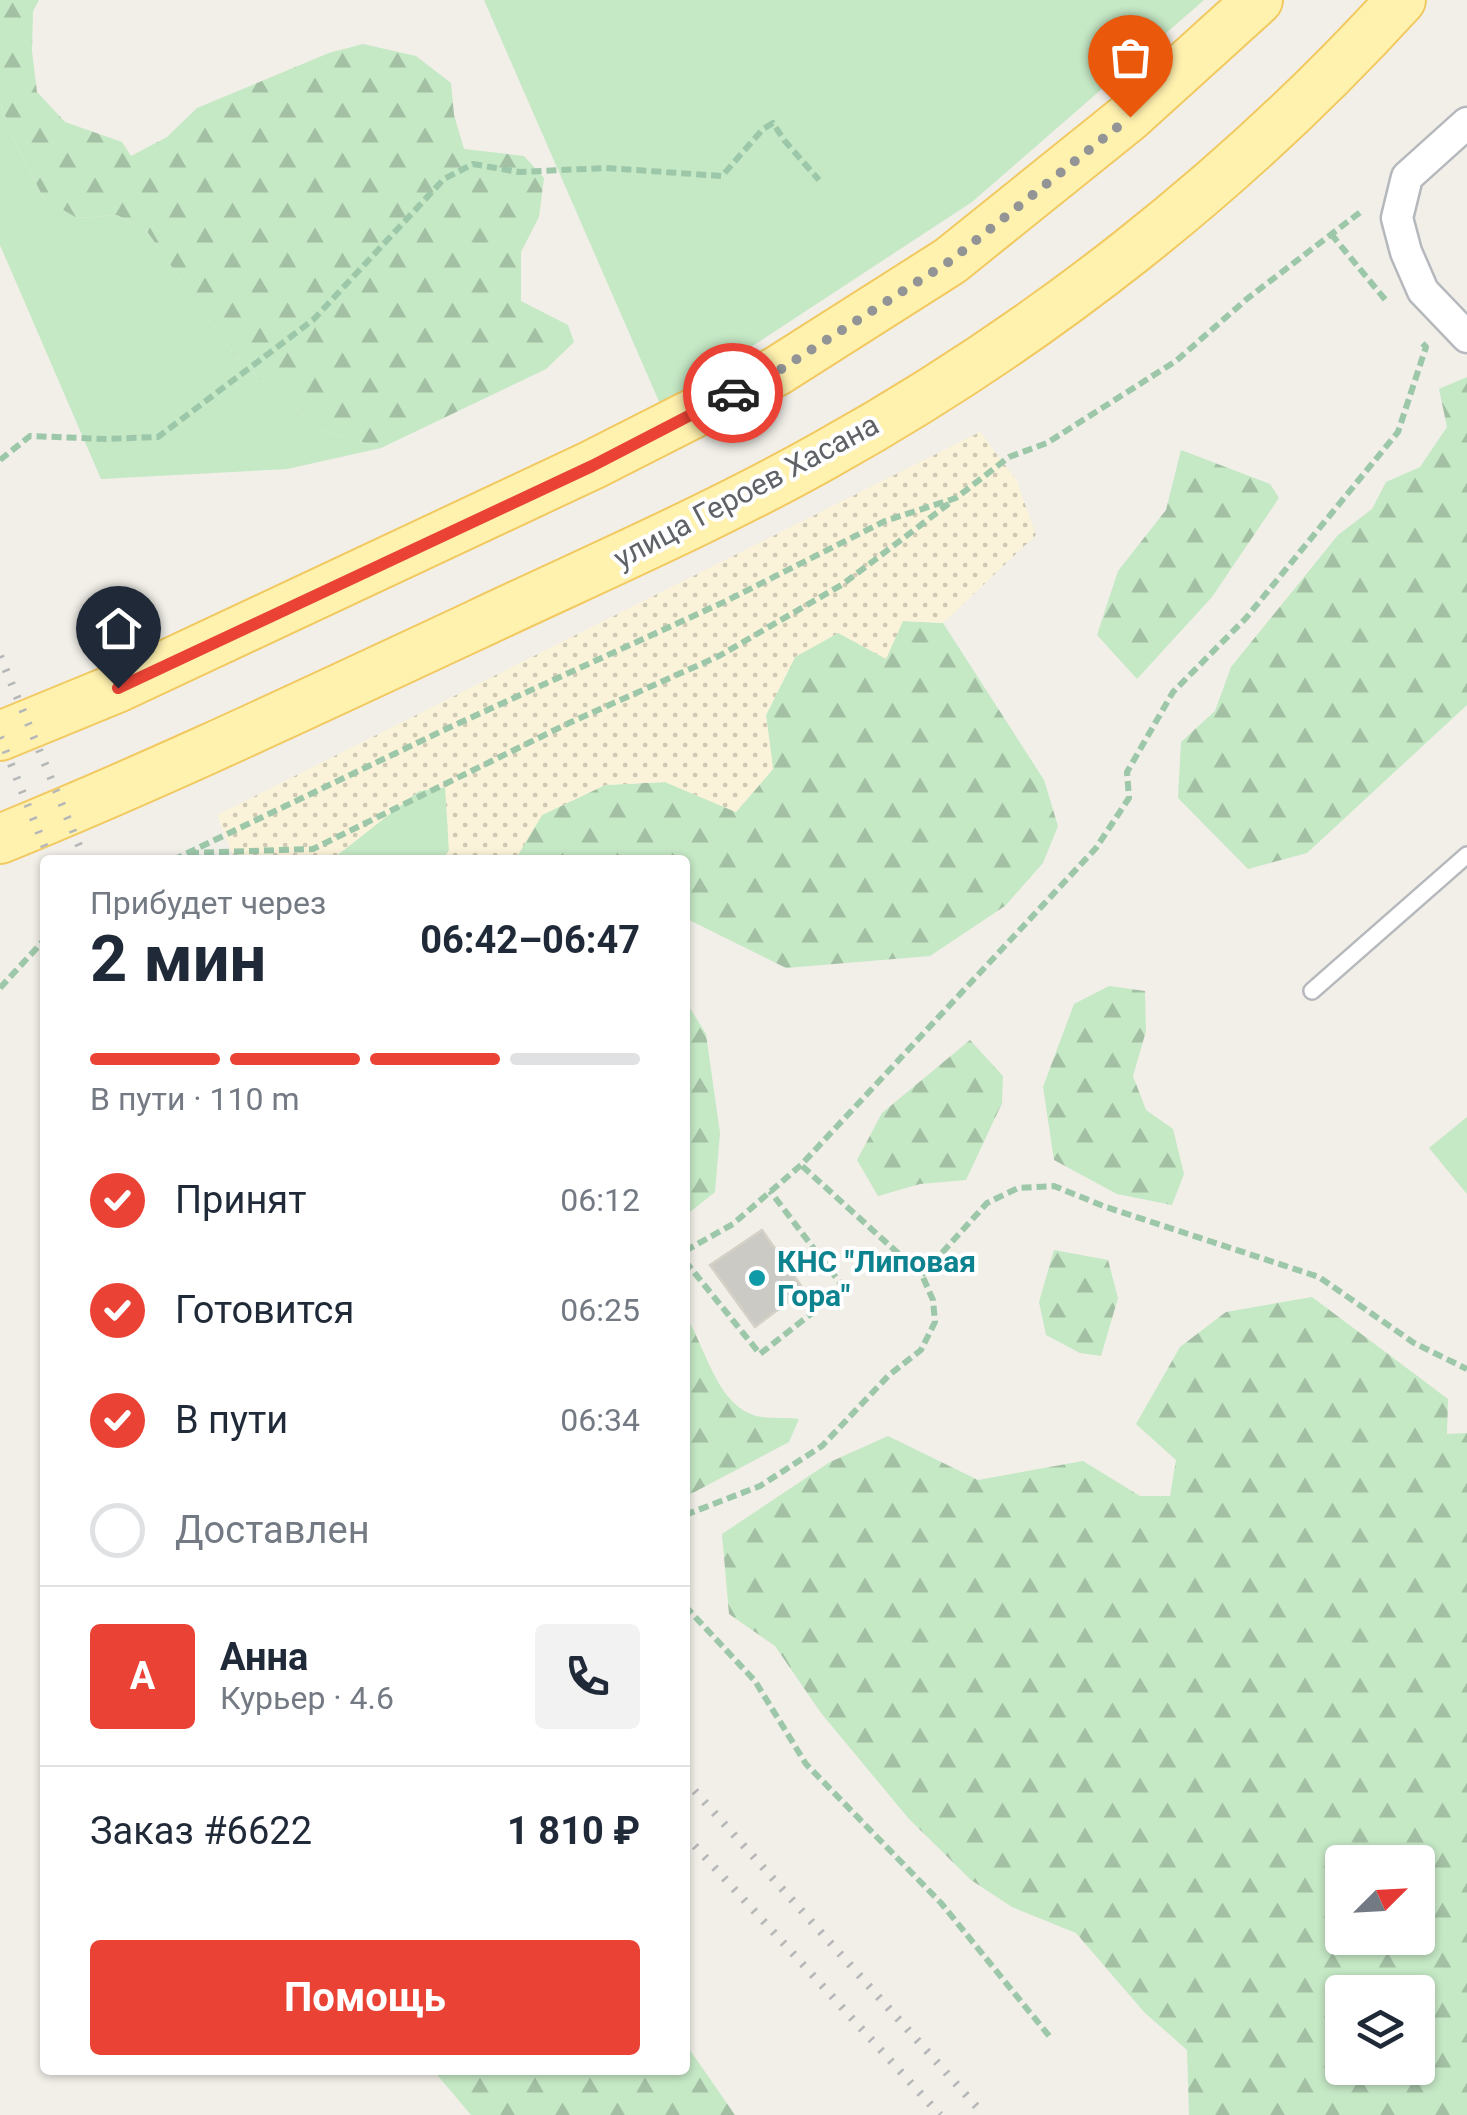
<!DOCTYPE html>
<html lang="ru">
<head>
<meta charset="utf-8">
<style>
	:root { --surface:#fff; --page:#f2f2f3; --text:#1f2937; --muted:#747a83; --line:#e0e1e3; --accent:#ea4335 }
	body { margin:0; font-family:Roboto,sans-serif; background:var(--page); color:var(--text); height:100vh; display:flex; flex-direction:column; font-size:38px; white-space:nowrap }
	* { box-sizing:border-box; margin:0 }
	p { font-size:32px; color:var(--muted) }
	.icon { flex:none; width:55px; height:55px; fill:none; stroke:currentColor; stroke-width:2; stroke-linecap:round; stroke-linejoin:round }
	.map { position:relative; flex:1; overflow:hidden }
	.details { position:absolute; left:40px; top:855px; width:650px; height:1220px; display:flex; flex-direction:column; background:var(--surface); border-radius:10px; box-shadow:0 2px 8px #0004 }
	.details>* { flex:none }
	.needle { width:65px; rotate:66deg }
	.buttons { position:absolute; left:1325px; top:1845px; display:grid; gap:20px }
	.buttons a { display:grid; place-items:center; width:110px; height:110px; border-radius:10px; background:var(--surface); box-shadow:0 2px 8px #0004; font-size:50px }
	.pin { position:absolute; display:grid; place-items:center; width:85px; height:85px; color:#fff; margin:-102px -42px; border-radius:50% 50% 50% 0; rotate:-45deg; box-shadow:0 0 10px #0007 }
	.pin .icon { rotate:45deg }
	.courier { position:absolute; display:grid; place-items:center; width:100px; height:100px; margin:-50px; border:8px solid #ea4335; border-radius:50%; background:#fff; color:#222; box-shadow:0 2px 12px #0007 }
	.headline em { font-style:normal; font-weight:700 }
	.headline div { display:flex; flex-direction:column-reverse }
	.headline { display:flex; align-items:center; justify-content:space-between; height:170px; padding:0 50px }
	h1 { font-size:65px; font-weight:700; line-height:75px }
	.bar { display:grid; grid-template-columns:repeat(4,1fr); gap:15px 10px; align-content:center; height:120px; padding:0 50px }
	.bar i { height:12px; border-radius:8px; background:var(--line) }
	.bar .current { background:var(--accent) }
	.bar p { grid-column:span 4 }
	.line { display:flex; align-items:center; gap:25px; padding:0 50px; border-top:2px solid var(--line) }
	.line div { flex:1 }
	.round { display:grid; place-items:center; flex:none; width:105px; height:105px; border-radius:10px; background:var(--page) }
	ol { padding:0 50px; list-style:none }
	li { display:flex; align-items:center; gap:30px; height:110px }
	li p { margin-inline-start:auto }
	li .icon { padding:10px; border-radius:50%; background:var(--accent); color:#fff; stroke-width:4 }
	li:last-child { color:var(--muted) }
	li i { width:55px; height:55px; border:5px solid var(--line); border-radius:50% }
	.cta { display:flex; gap:20px; margin-top:auto; padding:20px 50px }
	.cta a { flex:1; height:115px; border-radius:10px; background:var(--accent); color:#fff; font-size:40px; font-weight:700; line-height:115px; text-align:center }
	.map>svg:first-child { display:block }
</style>
</head>
<body>
<div class="map">
<svg width="1467" height="2115" viewBox="0 0 1467 2115">
	<defs>
		<pattern id="forest-firs" width="22" height="20" patternUnits="userSpaceOnUse" patternTransform="scale(2.5)"><rect width="22" height="20" fill="#c5e8c5"/><path d="M5 1l3.5 6h-7zM16 11l3.5 6h-7z" fill="#a3c0a4"/></pattern>
		<pattern id="sand-dots" width="8" height="8" patternUnits="userSpaceOnUse" patternTransform="scale(2.5)"><rect width="8" height="8" fill="#fbf3d9"/><path d="M2 2h.1M6 6h.1" fill="none" stroke="#cec8b4" stroke-width="1.8" stroke-linecap="round"/></pattern>
	</defs>
	<rect width="100%" height="100%" fill="#f1efe8"/>
	<!-- grass -->
	<g fill="#c5e8c5">
		<path d="M484,0h720l-232,202 -311,204z"/>
		<path d="M0,101l13,37 31,61 33,19 40,-3 29,15 90,128 84,71 61,19 -94,21 -186,10 -101,-234z"/>
		<path d="M446,787l3,63 -6,10h-112l88,-69z"/>
		<path d="M1467,1117v77l-38,-46z"/>
	</g>
	<!-- forest -->
	<g fill="url(#forest-firs)" fill-rule="evenodd">
		<path d="M0,0h39l-6,11 -1,40 5,41 28,30 57,20 9,14 36,-19 30,-29 132,-55 34,-9 53,12 35,27 3,32 10,34 60,7 20,22 -5,39 -18,35v49l47,24 6,17 -28,27 -165,79 -61,-19 -84,-71 -90,-128 -29,-15 -40,3 -33,-19 -31,-61 -13,-37z"/>
		<path d="M1467,377v328l-160,148 -59,16 -70,-71 3,-56 34,-31 16,-44 107,-132 34,-26 14,-27 34,-15 27,-40 -8,-38z"/>
		<path d="M1181,450l89,34 9,14 -67,99 -75,82 -40,-44 21,-64 48,-61z"/>
		<path d="M903,621l40,2 101,157 14,46 -15,37 -38,43 -75,50 -144,12 -101,-50v-58h-198l30,-5 25,-40 63,-30 60,-3 71,30 37,-43 -7,-54 29,-58 43,-24z"/>
		<path d="M1109,986l36,5 1,40 -13,45 13,34 27,19 11,45 -12,31 -55,-11 -63,-34 -11,-73 31,-83z"/>
		<path d="M685,1000l21,34 14,99 -5,59 -30,24z"/>
		<path d="M970,1040l33,36 -1,27 -36,77 -46,4 -42,12 -21,-36 25,-47z"/>
		<path d="M1054,1250l54,10 10,38 -17,58 -21,-3 -34,-18 -7,-33z"/>
		<path d="M1312,1297l136,102 -1,35 20,-1v682h-278l-2,-65 -43,-38 -68,-79 -64,-26 -41,-27 -62,-61 -88,-106 -46,-67 -46,-32 -7,-80 108,-72 58,-26 90,44 105,-19 57,35h30l6,-36 -40,-36 44,-77 46,-35zM1342,1862h76v76h-76zM1342,1992h76v76h-76z"/>
		<path d="M685,1315c20,30 30,85 66,99 12,6 34,3 48,5l-10,23 -104,55z"/>
		<path d="M685,2043l50,72h-264l-38,-45h252z"/>
	</g>
	<!-- sand -->
	<path fill="url(#sand-dots)" d="M980,432l37,49 19,54 -93,88 -40,-2 -17,38 -48,-26 -43,24 -29,58 7,54 -37,43 -71,-30 -60,3 -63,30 -24,40 -31,5h-44l6,-10 -4,-63 -26,4 -88,69h-96l-18,-45z"/>
	<!-- building -->
	<path fill="#cccac5" stroke="#d6d1c6" stroke-width="2.5" d="M762,1230l42,60 -49,37 -45,-62z"/>
	<g fill="none" stroke-linecap="round" stroke-linejoin="round">
		<defs>
			<path id="lane" d="M1312,991l155,-136"/>
			<path id="street" d="M1467,123l-60,54 -10,41 9,34 17,39 44,46"/>
			<g id="primary">
				<path d="M0,736l117,-48 475,-223 185,-94 173,-110 179,-144 129,-117"/>
				<path d="M0,839c162,-66 317,-140 476,-214 116,-55 237,-107 349,-170 214,-119 411,-274 576,-455"/>
			</g>
		</defs>
		<!-- lane casing -->
		<use href="#lane" stroke="#b5b8bc" stroke-width="20"/>
		<!-- street casing -->
		<use href="#street" stroke="#b5b8bc" stroke-width="35"/>
		<!-- primary casing -->
		<use href="#primary" stroke="#f2c960" stroke-width="52"/>
		<!-- path -->
		<g stroke="#9cc7a9" stroke-width="6" stroke-dasharray="10 5" stroke-linecap="butt">
			<path d="M1331,234l57,69"/>
			<path d="M0,460l30,-24 75,3 53,-2 155,-117 131,-141 29,-15 46,8 87,-4 116,8 41,-47 10,-6 11,17 35,40"/>
			<path d="M189,853l124,-4 256,-126 150,-67 124,-72 108,-82"/>
			<path d="M173,860l273,-131 278,-127 161,-81 71,-23 53,-41 38,-14 129,-82 72,-63 115,-88"/>
			<path d="M0,988l45,-49"/>
			<path d="M685,1251l48,-27 68,-59 295,-317 33,-50 -2,-26 46,-80 73,-74 152,-186 28,-85 -4,-4"/>
			<path d="M685,1261l75,93 84,-66 -74,-97"/>
			<path d="M922,1275l65,-72 31,-15 36,-2 52,21 213,70 95,66 53,26"/>
			<path d="M685,1515l75,-29 62,-40 67,-71 32,-25 14,-28 -2,-22 -11,-25 -121,-110"/>
			<path d="M685,1606l70,75 51,83 135,139 109,134"/>
		</g>
		<!-- lane -->
		<use href="#lane" stroke="#fff" stroke-width="15"/>
		<!-- street -->
		<use href="#street" stroke="#fff" stroke-width="30"/>
		<!-- primary -->
		<use href="#primary" stroke="#fff2af" stroke-width="48"/>
		<!-- rail -->
		<g stroke="#b6b7b8" stroke-width="8" stroke-dasharray="2.5 12" stroke-linecap="butt">
			<path d="M0,656l85,204"/>
			<path d="M0,737l50,123"/>
			<path d="M685,1780l299,335"/>
			<path d="M685,1835l255,280"/>
		</g>
	</g>
	<g fill="none" stroke-linecap="round" stroke-linejoin="round">
		<!-- done -->
		<path stroke="#929495" stroke-width="10" stroke-dasharray="0 18" d="M733,393l45,-22 172,-110 180,-144"/>
		<!-- route -->
		<path stroke="#ea4335" stroke-width="12" d="M118,688l474,-222 141,-73"/>
	</g>
	<!-- markers -->
	<circle fill="#0f9aa8" stroke="#fff" stroke-width="4" cx="757" cy="1278" r="10"/>
	<g text-anchor="middle" dominant-baseline="central" stroke-width="8" stroke-linejoin="round" paint-order="stroke">
		<!-- street labels -->
		<g font-size="30" fill="#5f6368" stroke="#fff">
			<text transform="translate(746 491) rotate(-28)">улица Героев Хасана</text>
		</g>
		<!-- culture labels -->
		<g font-size="30" font-weight="bold" fill="#0d838f" stroke="#fff" text-anchor="start">
			<text x="777" y="1261">КНС "Липовая<tspan x="777" dy="34">Гора"</tspan></text>
		</g>
	</g>
</svg>
<div class="buttons">
<a><svg class="needle" viewBox="-14 -14 28 28"><path d="M0-13l5 13h-10z" fill="#e53935"/><path d="M0 13l5-13h-10z" fill="#747a83"/></svg></a>
<a><svg class="icon" aria-label="layers" viewBox="0 0 24 24"><path d="M12 4l9 5-9 5-9-5zM3 14l9 5 9-5"/></svg></a>
</div>
<div class="pin" style="left:1130px;top:117px;background:#ea580c"><svg class="icon" aria-label="bag" viewBox="0 0 24 24"><path d="M5 8h14l-1 12H6zM9 8a3 3 0 0 1 6 0"/></svg></div>
<div class="pin" style="left:118px;top:688px;background:#1f2937"><svg class="icon" aria-label="home" viewBox="0 0 24 24"><path d="M3 11l9-7 9 7M6 9v11h12V9"/></svg></div>
<div class="courier" style="left:733px;top:393px"><svg class="icon" aria-label="car" viewBox="0 0 24 24"><path d="M5 17H2v-5l4-1 3-4h7l3 4 3 1v5h-3M9 17h6M6 11h13"/><circle cx="7" cy="17" r="2"/><circle cx="17" cy="17" r="2"/></svg></div>
<section class="details">
<div class="headline"><div><h1>2 мин</h1><p>Прибудет через</p></div><em>06:42–06:47</em></div>
<div class="bar"><i class="current"></i><i class="current"></i><i class="current"></i><i></i><p>В пути · 110 m</p></div>
<ol>
<li><svg class="icon" aria-label="check" viewBox="0 0 24 24"><path d="M5 12l5 5 9-10"/></svg>Принят<p>06:12</p></li>
<li><svg class="icon" aria-label="check" viewBox="0 0 24 24"><path d="M5 12l5 5 9-10"/></svg>Готовится<p>06:25</p></li>
<li><svg class="icon" aria-label="check" viewBox="0 0 24 24"><path d="M5 12l5 5 9-10"/></svg>В пути<p>06:34</p></li>
<li><i></i>Доставлен</li>
</ol>
<div class="line" style="height:180px"><b class="round" style="background:var(--accent);color:#fff">А</b><div><b>Анна</b><p>Курьер · 4.6</p></div><a class="round"><svg class="icon" aria-label="phone" viewBox="0 0 24 24"><path d="M5 4h4l2 5-3 2q2 4 5 5l2-3 5 2v4C11 20 4 13 5 4z"/></svg></a></div>
<div class="line" style="height:130px"><div>Заказ #6622</div><b>1 810 ₽</b></div>
<div class="cta"><a>Помощь</a></div>
</section>
</div>
</body>
</html>
